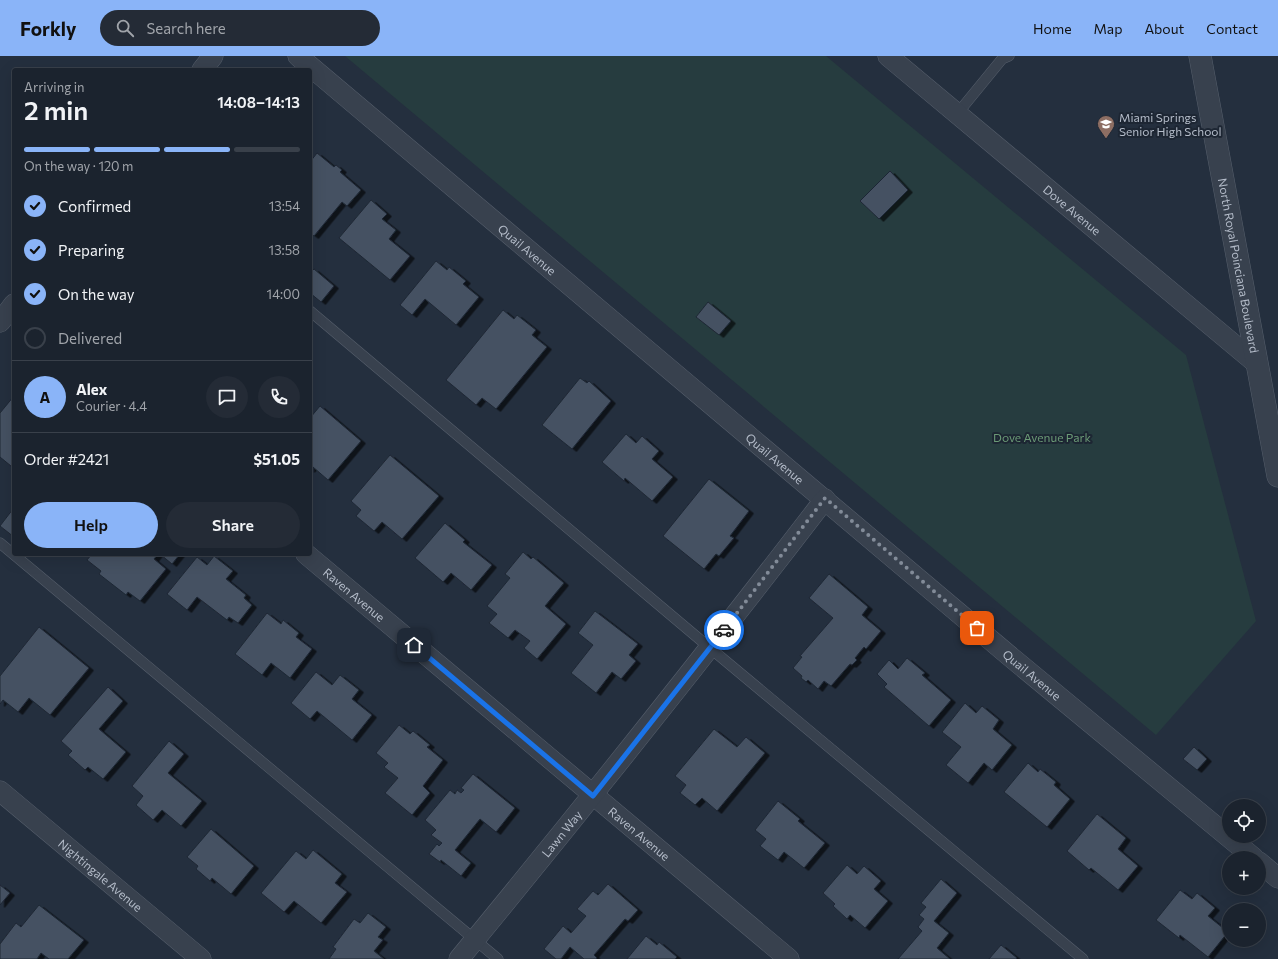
<!DOCTYPE html>
<html lang="en">
<head>
<meta charset="utf-8">
<style>
	:root { --surface:#1b232e; --page:#242b36; --text:#f1f3f6; --muted:#a0a4aa; --line:#39404a; --accent:#8ab4f8 }
	body { margin:0; font-family:Commissioner,sans-serif; background:var(--page); color:var(--text); height:100vh; display:flex; flex-direction:column; font-size:15px; white-space:nowrap }
	* { box-sizing:border-box; margin:0 }
	p { font-size:13px; color:var(--muted) }
	.icon { flex:none; width:22px; height:22px; fill:none; stroke:currentColor; stroke-width:2; stroke-linecap:round; stroke-linejoin:round }
	.map { position:relative; flex:1; overflow:hidden }
	.side { position:absolute; left:12px; top:12px; width:300px; height:488px; display:flex; flex-direction:column; background:var(--surface); border-radius:4px; box-shadow:0 4px 16px #0002,0 0 0 1px var(--line) }
	.side>* { flex:none }
	.buttons { position:absolute; left:1222px; top:743px; display:grid; gap:8px }
	.buttons a { display:grid; place-items:center; width:44px; height:44px; border-radius:50%; background:var(--surface); box-shadow:0 4px 16px #0002,0 0 0 1px var(--line); font-size:20px }
	.pin { position:absolute; display:grid; place-items:center; width:34px; height:34px; color:#fff; margin:-17px; border-radius:8px; box-shadow:0 2px 6px #0006 }
	.courier { position:absolute; display:grid; place-items:center; width:40px; height:40px; margin:-20px; border:3px solid #1a73e8; border-radius:50%; background:#fff; color:#222; box-shadow:0 1px 5px #0007 }
	.head em { font-style:normal; font-weight:600 }
	.head div { display:flex; flex-direction:column-reverse }
	.head { display:flex; align-items:center; justify-content:space-between; height:68px; padding:0 12px }
	h1 { font-size:26px; font-weight:600; line-height:30px }
	.bar { display:grid; grid-template-columns:repeat(4,1fr); gap:6px 4px; align-content:center; height:48px; padding:0 12px }
	.bar i { height:5px; border-radius:3px; background:var(--line) }
	.bar .active { background:var(--accent) }
	.bar p { grid-column:span 4 }
	.line { display:flex; align-items:center; gap:10px; padding:0 12px; border-top:1px solid var(--line) }
	.line div { flex:1 }
	.round { display:grid; place-items:center; flex:none; width:42px; height:42px; border-radius:21px; background:var(--page) }
	ol { padding:0 12px; list-style:none }
	li { display:flex; align-items:center; gap:12px; height:44px }
	li p { margin-inline-start:auto }
	li .icon { padding:4px; border-radius:50%; background:var(--accent); color:#111; stroke-width:4 }
	li:last-child { color:var(--muted) }
	li i { width:22px; height:22px; border:2px solid var(--line); border-radius:50% }
	.button { display:flex; gap:8px; margin-top:auto; padding:8px 12px }
	.button a { flex:1; height:46px; border-radius:24px; background:var(--accent); color:#111; font-size:16px; font-weight:600; line-height:46px; text-align:center }
	.button a+a { background:var(--page); color:var(--text) }
	header { display:flex; align-items:center; gap:24px; box-sizing:border-box; height:56px; padding:0 20px; background:var(--accent); color:#111 }
	header strong { font-size:19px }
	nav { display:flex; gap:22px; margin-inline-start:auto; font-size:14px }
	.search { width:280px; height:36px; background:var(--page); display:flex; align-items:center; gap:10px; box-sizing:border-box; padding:0 14px; border-radius:22px; color:var(--muted); font-size:15px }
	.map>svg:first-child { display:block }
</style>
</head>
<body>
<header>
<strong>Forkly</strong>
<div class="search"><svg class="icon" aria-label="search" viewBox="0 0 24 24"><circle cx="10" cy="10" r="6"/><path d="M15 15l6 6"/></svg>Search here</div>
<nav><a>Home</a><a>Map</a><a>About</a><a>Contact</a></nav>
</header>
<div class="map">
<svg width="1278" height="903" viewBox="0 0 1278 903">
	<defs>
		<filter id="shadow"><feDropShadow dx="4.5" dy="2.5" stdDeviation="0" flood-color="#0009"/></filter>
	</defs>
	<rect width="100%" height="100%" fill="#242f3e"/>
	<!-- green -->
	<path fill="#263c3f" d="M345,0h481l360,299 70,266 -100,114z"/>
	<!-- building -->
	<g fill="#455162" stroke="#1f2835" filter="url(#shadow)">
		<path d="M317,97l17,14 2,-2 6,5 -2,2 21,18 -14,16 -5,-4 -28,34 -4,-3v-71z"/>
		<path d="M890,115l18,19 -29,29 -19,-18z"/>
		<path d="M371,144l16,14 -5,5 14,11 -7,9 21,17 -20,24 -51,-42z"/>
		<path d="M436,205l11,9 2,-3 17,14 -3,3 16,13 -23,28 -31,-26 -13,16 -12,-10z"/>
		<path d="M314,213l20,17 -13,16 -11,-9v-20z"/>
		<path d="M708,246l23,19 -12,14 -23,-18z"/>
		<path d="M503,254l11,9 3,-4 19,15 -4,5 15,12 -51,62 -14,-11 -6,7 -30,-25z"/>
		<path d="M580,322l7,5 2,-2 22,20 -39,48 -30,-24z"/>
		<path d="M14,340v67l-3,3 -11,-9v-44z"/>
		<path d="M320,350l41,35 -33,39 -15,-13 -3,3v-52z"/>
		<path d="M626,378l10,9 6,-7 17,15 -7,8 21,18 -21,24 -27,-23 -1,3 -22,-19z"/>
		<path d="M390,399l49,41 -37,43 -20,-17 -8,9 -18,-15 5,-6 -10,-9z"/>
		<path d="M709,423l40,32 -19,25 4,2 -15,18 -3,-2 -12,15 -41,-33z"/>
		<path d="M13,453h1v28l-14,-11z"/>
		<path d="M445,467l20,17 -2,2 29,23 -21,25 -20,-17 -8,9 -28,-24z"/>
		<path d="M523,496l8,7 2,-2 31,26 -19,23 21,18 -29,35 -13,-11 6,-7 -15,-11 -7,8 -19,-15 8,-9 -10,-8 23,-28 -5,-4z"/>
		<path d="M92,498h66l-4,5 12,10 -26,32 -12,-9 -2,3 -27,-21 2,-3 -14,-11z"/>
		<path d="M160,498h20l-8,10z"/>
		<path d="M214,500l19,15 -7,8 20,16 -2,3 8,7 -14,18 -9,-6 -2,3 -30,-23 -10,13 -20,-16 30,-37 10,8z"/>
		<path d="M829,518l39,33 -6,8 19,16 -15,18 -2,-2 -9,11 2,2 -5,5 -2,-1 -19,22 -7,-5 -6,8 -10,-9 -2,2 -5,-4 1,-2 -9,-8 9,-11 -2,-1 33,-38 -24,-20z"/>
		<path d="M595,555l43,33 -9,11 7,6 -15,18 -9,-7 -16,21 -25,-20 22,-28 -15,-12z"/>
		<path d="M267,557l14,11 2,-4 16,13 -3,4 16,12 -22,29 -19,-15 -9,12 -27,-21z"/>
		<path d="M39,571l50,41 -39,47 -21,-17 -11,14 -15,-12 -3,4v-28z"/>
		<path d="M907,602l18,15 -3,2 29,25 -22,26 -45,-39 3,-3 -10,-10 12,-14 9,9z"/>
		<path d="M316,616l16,13 8,-10 19,15 -7,9 20,16 -20,25 -35,-29 -7,8 -19,-16z"/>
		<path d="M108,631l15,14 -24,28 27,23 -23,27 -15,-12 -3,3 -17,-15 4,-4 -11,-10z"/>
		<path d="M965,647l11,10 6,-7 17,14 -6,9 19,16 -20,25 -8,-7 -16,20 -22,-18 15,-18 -19,-15z"/>
		<path d="M399,669l11,9 3,-3 17,14 -3,2 16,13 -20,26 7,7 -18,22 -27,-22 13,-15 -14,-11 4,-4 -12,-10z"/>
		<path d="M714,673l23,18 9,-10 19,16 -48,58 -15,-13 -7,7 -15,-12 6,-8 -11,-9z"/>
		<path d="M169,685l15,13 -16,19 34,28 -21,25 -19,-16 -9,10 -17,-15 7,-9 -11,-10z"/>
		<path d="M1194,691l13,12 -10,11 -14,-11z"/>
		<path d="M1028,707l10,9 2,-3 16,13 -2,3 16,14 -23,28 -43,-35z"/>
		<path d="M473,718l42,34 -19,24 -16,-13 -25,31 16,13 -10,13 -20,-16 -1,2 -11,-8 8,-10 2,2 3,-3 -11,-8 5,-5 -11,-10 25,-30 5,4 2,-4 4,3 3,-3 -3,-2z"/>
		<path d="M778,745l22,18 -2,2 27,22 -21,25 -20,-16 -6,8 -18,-14 6,-7 -11,-9z"/>
		<path d="M1097,758l29,24 -8,11 20,17 -20,24 -27,-22 -2,2 -22,-19z"/>
		<path d="M211,773l43,37 -23,28 -19,-16 -2,3 -14,-12 2,-3 -11,-9z"/>
		<path d="M313,794l29,24 -7,9 12,9 -26,31 -27,-22 -10,11 -23,-19 35,-42 10,8z"/>
		<path d="M847,809l10,9 7,-8 17,15 -7,8 14,12 -23,27 -15,-13 -3,4 -14,-13 2,-2 -12,-11z"/>
		<path d="M941,823l16,14 -23,28 15,12 -12,15 13,11h-52l24,-28 -4,-4 6,-8 -5,-4 7,-8 -5,-4z"/>
		<path d="M608,828l30,26 -10,11 -3,-2 -31,36 3,3 -1,1h-12l-14,-12 -9,12h-5l-12,-10 19,-23 8,7 15,-17 -9,-7 16,-18 5,4z"/>
		<path d="M0,829l10,8 -10,12z"/>
		<path d="M1180,834l12,9 5,-6 18,15 -7,8 20,16 -20,25 -28,-22 -1,3 -23,-18z"/>
		<path d="M39,849l45,35 -16,19h-19l-8,-6 -4,6h-37v-15l16,-21 5,4z"/>
		<path d="M368,857l18,14 -8,10 5,3 -9,11 10,8h-55l7,-10 -3,-2 21,-28 6,4z"/>
		<path d="M646,880l11,9 2,-3 18,15 -2,2h-48z"/>
		<path d="M1001,889l16,13 -1,1h-27z"/>
	</g>
	<g fill="none" stroke-linecap="round" stroke-linejoin="round">
		<defs>
			<g id="service">
				<path d="M957,58l45,-55 7,-3"/>
				<path d="M310,255l400,337 373,311"/>
				<path d="M0,487l498,416"/>
			</g>
			<g id="minor">
				<path id="s1" d="M298,0l714,602 242,200"/>
				<path id="s2" d="M888,0l368,307"/>
				<path d="M202,14l11,-14"/>
				<path d="M0,266l14,-18"/>
				<path id="s3" d="M306,498l483,405"/>
				<path id="s4" d="M0,735l201,168"/>
				<path d="M1259,806l19,16"/>
				<path id="s5" d="M459,903c125,-152 247,-305 366,-460"/>
			</g>
			<g id="tertiary">
				<path id="s6" d="M1200,0l78,420"/>
			</g>
		</defs>
		<!-- service casing -->
		<use href="#service" stroke="#565f6c" stroke-width="11"/>
		<!-- minor casing -->
		<use href="#minor" stroke="#565f6c" stroke-width="21"/>
		<!-- tertiary casing -->
		<use href="#tertiary" stroke="#565f6c" stroke-width="23"/>
		<!-- service -->
		<use href="#service" stroke="#38414e" stroke-width="10"/>
		<!-- minor -->
		<use href="#minor" stroke="#38414e" stroke-width="20"/>
		<!-- tertiary -->
		<use href="#tertiary" stroke="#38414e" stroke-width="22"/>
	</g>
	<g fill="none" stroke-linecap="round" stroke-linejoin="round">
		<!-- done -->
		<path stroke="#828b98" stroke-width="4" stroke-dasharray="0 7.2" d="M724,574l101,-132 152,130"/>
		<!-- route -->
		<path stroke="#1a73e8" stroke-width="5" d="M414,589l179,151 131,-166"/>
	</g>
	<!-- icons -->
	<defs>
		<symbol id="school-pin" viewBox="-11 -11 22 30"><path d="M0 17L-7.5 6A9.5 9.5 0 1 1 7.5 6Z" fill="#8d6e63" stroke="#1d2633"/><path d="M0-5L7-2L0 1L-7-2ZM-4 1L0 2.5L4 1V4Q0 6-4 4Z" fill="#fff"/></symbol>
	</defs>
	<g fill-rule="evenodd">
		<use href="#school-pin" x="1096" y="58" width="20" height="27"/>
	</g>
	<g text-anchor="middle" dominant-baseline="central" stroke-width="4" stroke-linejoin="round" paint-order="stroke">
		<!-- poi labels -->
		<g font-size="12" fill="#b4bcc9" stroke="#1d2633" text-anchor="start">
			<text x="1119" y="61">Miami Springs<tspan x="1119" dy="14">Senior High School</tspan></text>
		</g>
		<!-- street labels -->
		<g font-size="12" fill="#b4bcc9" stroke="#1d2633">
			<text stroke="none"><textPath href="#s2" startOffset="240">Dove Avenue</textPath></text>
			<text stroke="none"><textPath href="#s1" startOffset="300">Quail Avenue</textPath></text>
			<text stroke="none"><textPath href="#s6" startOffset="213">North Royal Poinciana Boulevard</textPath></text>
			<text stroke="none"><textPath href="#s1" startOffset="624">Quail Avenue</textPath></text>
			<text stroke="none"><textPath href="#s3" startOffset="63">Raven Avenue</textPath></text>
			<text stroke="none"><textPath href="#s1" startOffset="960">Quail Avenue</textPath></text>
			<text stroke="none"><textPath href="#s5" startOffset="162">Lawn Way</textPath></text>
			<text stroke="none"><textPath href="#s3" startOffset="435">Raven Avenue</textPath></text>
			<text stroke="none"><textPath href="#s4" startOffset="131">Nightingale Avenue</textPath></text>
		</g>
		<!-- park labels -->
		<g font-size="12" fill="#6b9a76" stroke="#1d2633">
			<text x="1042" y="381">Dove Avenue Park</text>
		</g>
	</g>
</svg>
<div class="buttons">
<a><svg class="icon" aria-label="locate" viewBox="0 0 24 24"><circle cx="12" cy="12" r="6"/><path d="M12 2v4M12 18v4M2 12h4M18 12h4"/></svg></a>
<a>+</a>
<a>−</a>
</div>
<div class="pin" style="left:977px;top:572px;background:#ea580c"><svg class="icon" aria-label="bag" viewBox="0 0 24 24"><path d="M5 8h14l-1 12H6zM9 8a3 3 0 0 1 6 0"/></svg></div>
<div class="pin" style="left:414px;top:589px;background:#1f2937"><svg class="icon" aria-label="home" viewBox="0 0 24 24"><path d="M3 11l9-7 9 7M6 9v11h12V9"/></svg></div>
<div class="courier" style="left:724px;top:574px"><svg class="icon" aria-label="car" viewBox="0 0 24 24"><path d="M5 17H2v-5l4-1 3-4h7l3 4 3 1v5h-3M9 17h6M6 11h13"/><circle cx="7" cy="17" r="2"/><circle cx="17" cy="17" r="2"/></svg></div>
<section class="side">
<div class="head"><div><h1>2 min</h1><p>Arriving in</p></div><em>14:08–14:13</em></div>
<div class="bar"><i class="active"></i><i class="active"></i><i class="active"></i><i></i><p>On the way · 120 m</p></div>
<ol>
<li><svg class="icon" aria-label="check" viewBox="0 0 24 24"><path d="M5 12l5 5 9-10"/></svg>Confirmed<p>13:54</p></li>
<li><svg class="icon" aria-label="check" viewBox="0 0 24 24"><path d="M5 12l5 5 9-10"/></svg>Preparing<p>13:58</p></li>
<li><svg class="icon" aria-label="check" viewBox="0 0 24 24"><path d="M5 12l5 5 9-10"/></svg>On the way<p>14:00</p></li>
<li><i></i>Delivered</li>
</ol>
<div class="line" style="height:72px"><b class="round" style="background:var(--accent);color:#111">A</b><div><b>Alex</b><p>Courier · 4.4</p></div><a class="round"><svg class="icon" aria-label="chat" viewBox="0 0 24 24"><path d="M4 5h16v11H9l-5 4z"/></svg></a><a class="round"><svg class="icon" aria-label="phone" viewBox="0 0 24 24"><path d="M5 4h4l2 5-3 2q2 4 5 5l2-3 5 2v4C11 20 4 13 5 4z"/></svg></a></div>
<div class="line" style="height:52px"><div>Order #2421</div><b>$51.05</b></div>
<div class="button"><a>Help</a><a>Share</a></div>
</section>
</div>
</body>
</html>
